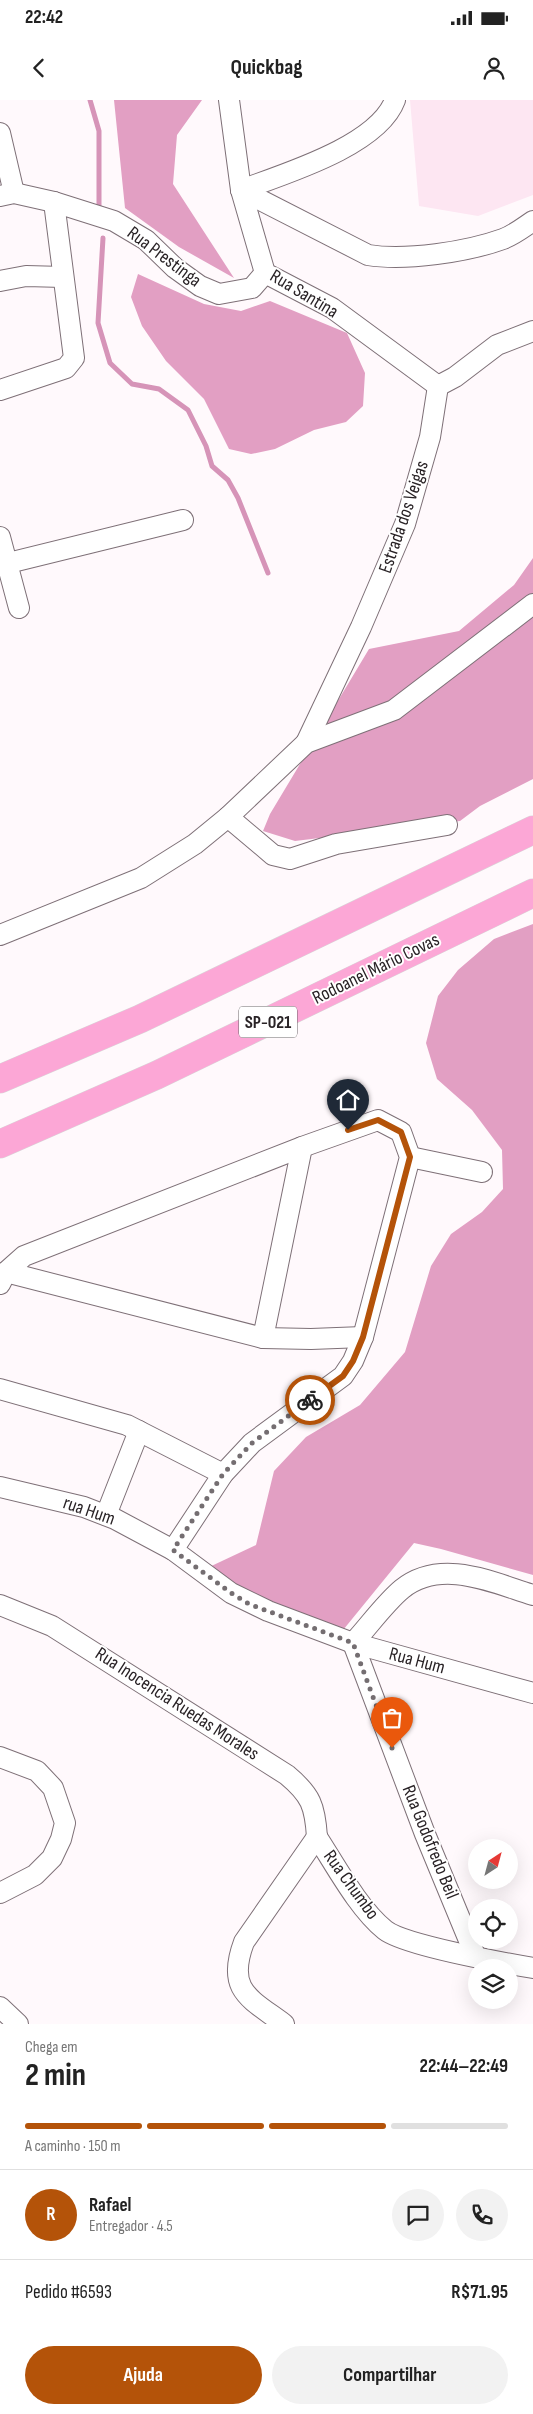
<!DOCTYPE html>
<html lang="pt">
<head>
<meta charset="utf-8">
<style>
	:root { --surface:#fff; --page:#f2f2f2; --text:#222; --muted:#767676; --line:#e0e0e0; --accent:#b45309 }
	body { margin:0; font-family:"Sofia Sans Condensed",sans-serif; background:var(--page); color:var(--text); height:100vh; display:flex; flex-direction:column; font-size:19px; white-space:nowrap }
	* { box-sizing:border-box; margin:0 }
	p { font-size:16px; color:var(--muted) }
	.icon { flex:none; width:28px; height:28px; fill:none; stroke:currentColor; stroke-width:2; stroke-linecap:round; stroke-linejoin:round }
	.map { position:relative; height:1924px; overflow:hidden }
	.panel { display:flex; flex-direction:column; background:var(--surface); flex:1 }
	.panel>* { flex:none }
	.needle { width:32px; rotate:36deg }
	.controls { position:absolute; left:468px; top:1739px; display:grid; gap:10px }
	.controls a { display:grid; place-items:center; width:50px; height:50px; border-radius:50%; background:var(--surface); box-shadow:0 5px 20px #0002; font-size:25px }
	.pin { position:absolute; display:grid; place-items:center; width:42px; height:42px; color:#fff; margin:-51px -21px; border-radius:50% 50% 50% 0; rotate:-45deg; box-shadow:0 0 5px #0007 }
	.pin .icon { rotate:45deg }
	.courier { position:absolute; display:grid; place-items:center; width:50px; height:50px; margin:-25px; border:4px solid #b45309; border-radius:50%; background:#fff; color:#222; box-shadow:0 1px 6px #0007 }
	.head em { font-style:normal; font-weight:700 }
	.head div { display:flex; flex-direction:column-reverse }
	.head { display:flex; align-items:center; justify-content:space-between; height:85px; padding:0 25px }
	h1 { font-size:32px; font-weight:700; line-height:38px }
	.bar { display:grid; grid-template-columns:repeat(4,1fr); gap:8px 5px; align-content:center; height:60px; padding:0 25px }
	.bar i { height:6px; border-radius:4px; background:var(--line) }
	.bar .on { background:var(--accent) }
	.bar p { grid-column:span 4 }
	.line { display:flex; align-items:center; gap:12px; padding:0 25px; border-top:1px solid var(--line) }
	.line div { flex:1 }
	.round { display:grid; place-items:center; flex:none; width:52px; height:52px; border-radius:26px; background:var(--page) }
	.action { display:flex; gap:10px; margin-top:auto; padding:10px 25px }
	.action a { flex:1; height:58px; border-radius:30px; background:var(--accent); color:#fff; font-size:20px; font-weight:700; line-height:58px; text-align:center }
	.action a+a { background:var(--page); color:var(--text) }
	.status { display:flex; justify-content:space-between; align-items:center; height:35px; padding:0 25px; background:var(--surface); direction:ltr }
	.status svg { height:14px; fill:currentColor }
	header { display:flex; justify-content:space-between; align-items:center; height:65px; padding:0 25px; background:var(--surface); font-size:22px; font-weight:700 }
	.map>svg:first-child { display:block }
</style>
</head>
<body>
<div class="status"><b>22:42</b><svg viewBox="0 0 49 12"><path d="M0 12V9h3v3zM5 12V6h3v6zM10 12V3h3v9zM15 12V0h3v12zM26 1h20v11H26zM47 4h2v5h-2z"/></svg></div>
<header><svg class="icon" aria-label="back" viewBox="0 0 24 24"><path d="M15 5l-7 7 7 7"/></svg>Quickbag<svg class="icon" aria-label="person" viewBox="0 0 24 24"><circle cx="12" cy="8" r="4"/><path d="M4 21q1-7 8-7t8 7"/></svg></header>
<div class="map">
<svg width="533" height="1924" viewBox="0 0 533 1924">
	<rect width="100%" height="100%" fill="#fff9fc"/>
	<!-- built -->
	<path fill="#fde6f2" d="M410,0h123v95l-55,21 -59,-10z"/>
	<!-- forest -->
	<g fill="#e29fc3">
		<path d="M114,0h88l-25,35 -4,49 61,94 -55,-31 -54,-39z"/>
		<path d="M138,174l66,30 37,7 29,-10 77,32 18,40 -2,33 -17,16 -32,8 -39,19 -24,5 -22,-5 -25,-50 -38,-38 -24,-35 -11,-29z"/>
		<path d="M533,458v221l-53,27 -20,15 -165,20 -32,-10 7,-17 99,-165 90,-18 55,-46z"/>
		<path d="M533,824v651l-92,-26 -27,-6 -75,92 -88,-34 -46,-32 51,-24 18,-74 32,-34 54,-32 45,-53 26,-86 20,-32 31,-22 21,-23 -1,-39 -30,-40 -35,-31 -11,-36 12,-47 20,-26 36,-31z"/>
	</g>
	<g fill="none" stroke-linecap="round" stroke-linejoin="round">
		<!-- stream -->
		<g stroke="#d694b8" stroke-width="5">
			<path d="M90,0l9,31v75"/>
			<path d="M103,138l-5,85 12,40 22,21 27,5 29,21 18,36 6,20 16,14 10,18 30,75"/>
		</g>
		<defs>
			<g id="minor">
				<path d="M229,0l12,90 24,83 67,35 106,78"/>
				<path d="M0,33l14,60"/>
				<path d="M241,90l127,65c38,6 99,-3 135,-16 11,-4 21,-12 30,-18"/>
				<path d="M241,90c43,-16 137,-44 154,-90"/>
				<path d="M0,96l14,-3 40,9 60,19 32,19 29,28 25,18 19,8 33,-6 13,-15"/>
				<path d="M0,181l26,-5 37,1"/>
				<path d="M438,286l17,-9 42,-32 36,-14"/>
				<path d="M0,290l66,-22 8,-10 -20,-156"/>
				<path d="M0,437l19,71"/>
				<path d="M0,465l183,-45"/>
				<path d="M306,643l55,-116 44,-103 25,-87 8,-51"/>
				<path d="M228,717l45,38 17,4 46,-15 111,-19"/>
				<path d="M0,835l141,-57 54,-34 33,-27 78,-74 88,-33 139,-106"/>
				<path d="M410,1057l72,15"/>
				<path d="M6,1172l257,66 48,1 52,-2"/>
				<path d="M0,1184l6,-12 18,-16 278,-109 76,-27 23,12 9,25 -47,180 -10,24 -10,15 -91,67 -29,31 -50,76"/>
				<path d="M263,1238l39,-191"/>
				<path d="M0,1289l127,36 96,49"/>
				<path d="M0,1387l84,20 31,12 58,31 58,43 37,18 85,32 180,50"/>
				<path d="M106,1415l33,-84"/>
				<path d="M0,1505l52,21 235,149c24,20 28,31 30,62"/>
				<path d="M0,1657l37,14 16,17 12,35 -4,16 -9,19 -17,17 -35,18"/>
				<path d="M317,1737c19,29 41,71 68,93 19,15 119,33 148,38"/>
				<path d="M475,1855l-50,-121 -72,-191c15,-16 32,-40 49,-54 39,-31 89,-7 131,6"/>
				<path d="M0,1907l18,17"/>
				<path d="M284,1924c-35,-26 -58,-34 -40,-82l73,-105"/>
			</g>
			<g id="highway">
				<path d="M0,979l140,-60 393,-189"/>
				<path d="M0,1044l157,-69 376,-182"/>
			</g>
		</defs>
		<!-- minor casing -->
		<use href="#minor" stroke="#7e7077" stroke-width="22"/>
		<!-- highway casing -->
		<use href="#highway" stroke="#d8d7d8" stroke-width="29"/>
		<!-- minor -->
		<use href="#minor" stroke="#fff" stroke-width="20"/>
		<!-- highway -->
		<use href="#highway" stroke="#fca7d6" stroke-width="28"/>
	</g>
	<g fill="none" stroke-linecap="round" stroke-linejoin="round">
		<!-- done -->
		<path stroke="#746e71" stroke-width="5" stroke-dasharray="0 9" d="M310,1300l-58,43 -29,31 -50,76 58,43 18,11 104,39 39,105"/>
		<!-- route -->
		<path stroke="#b45309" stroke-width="6" d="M310,1300l33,-24 10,-15 10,-24 47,-180 -9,-25 -23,-12 -30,10"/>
	</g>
	<g text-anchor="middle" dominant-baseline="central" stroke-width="4" stroke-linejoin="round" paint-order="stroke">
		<!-- shield labels -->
		<rect fill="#fff" stroke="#696567" stroke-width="1" x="239" y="906.5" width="58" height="31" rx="4"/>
		<g font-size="18" font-weight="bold" fill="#292326">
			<text x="268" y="922">SP-021</text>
		</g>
		<!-- street labels -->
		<g font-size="19" fill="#292326" stroke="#fff">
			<text transform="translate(164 157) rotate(37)">Rua Prestinga</text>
			<text transform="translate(304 194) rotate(31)">Rua Santina</text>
			<text transform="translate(404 417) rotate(-71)">Estrada dos Veigas</text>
			<text transform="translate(376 869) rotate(-26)">Rodoanel Mário Covas</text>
			<text transform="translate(89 1411) rotate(19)">rua Hum</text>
			<text transform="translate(417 1561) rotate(15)">Rua Hum</text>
			<text transform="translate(177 1604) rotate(33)">Rua Inocencia Ruedas Morales</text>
			<text transform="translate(430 1742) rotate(68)">Rua Godofredo Beil</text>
			<text transform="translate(351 1785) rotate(54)">Rua Chumbo</text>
		</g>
	</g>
</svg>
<div class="controls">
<a><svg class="needle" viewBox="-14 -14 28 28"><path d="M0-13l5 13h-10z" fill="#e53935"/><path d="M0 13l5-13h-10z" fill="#767676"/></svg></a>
<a><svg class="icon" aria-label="locate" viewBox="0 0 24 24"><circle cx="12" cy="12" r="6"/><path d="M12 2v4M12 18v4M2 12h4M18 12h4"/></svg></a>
<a><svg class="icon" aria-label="layers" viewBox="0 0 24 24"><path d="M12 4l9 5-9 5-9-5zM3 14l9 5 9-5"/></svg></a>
</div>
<div class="pin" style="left:392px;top:1648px;background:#ea580c"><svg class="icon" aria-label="bag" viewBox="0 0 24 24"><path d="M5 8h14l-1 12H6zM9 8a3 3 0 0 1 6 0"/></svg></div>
<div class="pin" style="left:348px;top:1030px;background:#1f2937"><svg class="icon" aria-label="home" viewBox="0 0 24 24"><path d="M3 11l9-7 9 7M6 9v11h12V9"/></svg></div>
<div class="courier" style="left:310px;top:1300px"><svg class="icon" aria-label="bike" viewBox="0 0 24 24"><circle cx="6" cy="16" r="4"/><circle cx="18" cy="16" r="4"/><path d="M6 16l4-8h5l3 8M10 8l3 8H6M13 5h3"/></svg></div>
</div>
<section class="panel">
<div class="head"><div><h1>2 min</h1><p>Chega em</p></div><em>22:44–22:49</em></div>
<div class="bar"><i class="on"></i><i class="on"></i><i class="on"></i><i></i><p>A caminho · 150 m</p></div>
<div class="line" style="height:90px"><b class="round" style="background:var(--accent);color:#fff">R</b><div><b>Rafael</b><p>Entregador · 4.5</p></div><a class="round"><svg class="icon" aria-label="chat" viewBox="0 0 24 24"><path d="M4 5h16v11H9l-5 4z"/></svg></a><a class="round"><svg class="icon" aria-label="phone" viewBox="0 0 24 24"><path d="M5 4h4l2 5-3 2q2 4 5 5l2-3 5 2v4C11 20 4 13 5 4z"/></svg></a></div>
<div class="line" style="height:65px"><div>Pedido #6593</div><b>R$71.95</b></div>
<div class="action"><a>Ajuda</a><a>Compartilhar</a></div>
</section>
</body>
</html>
